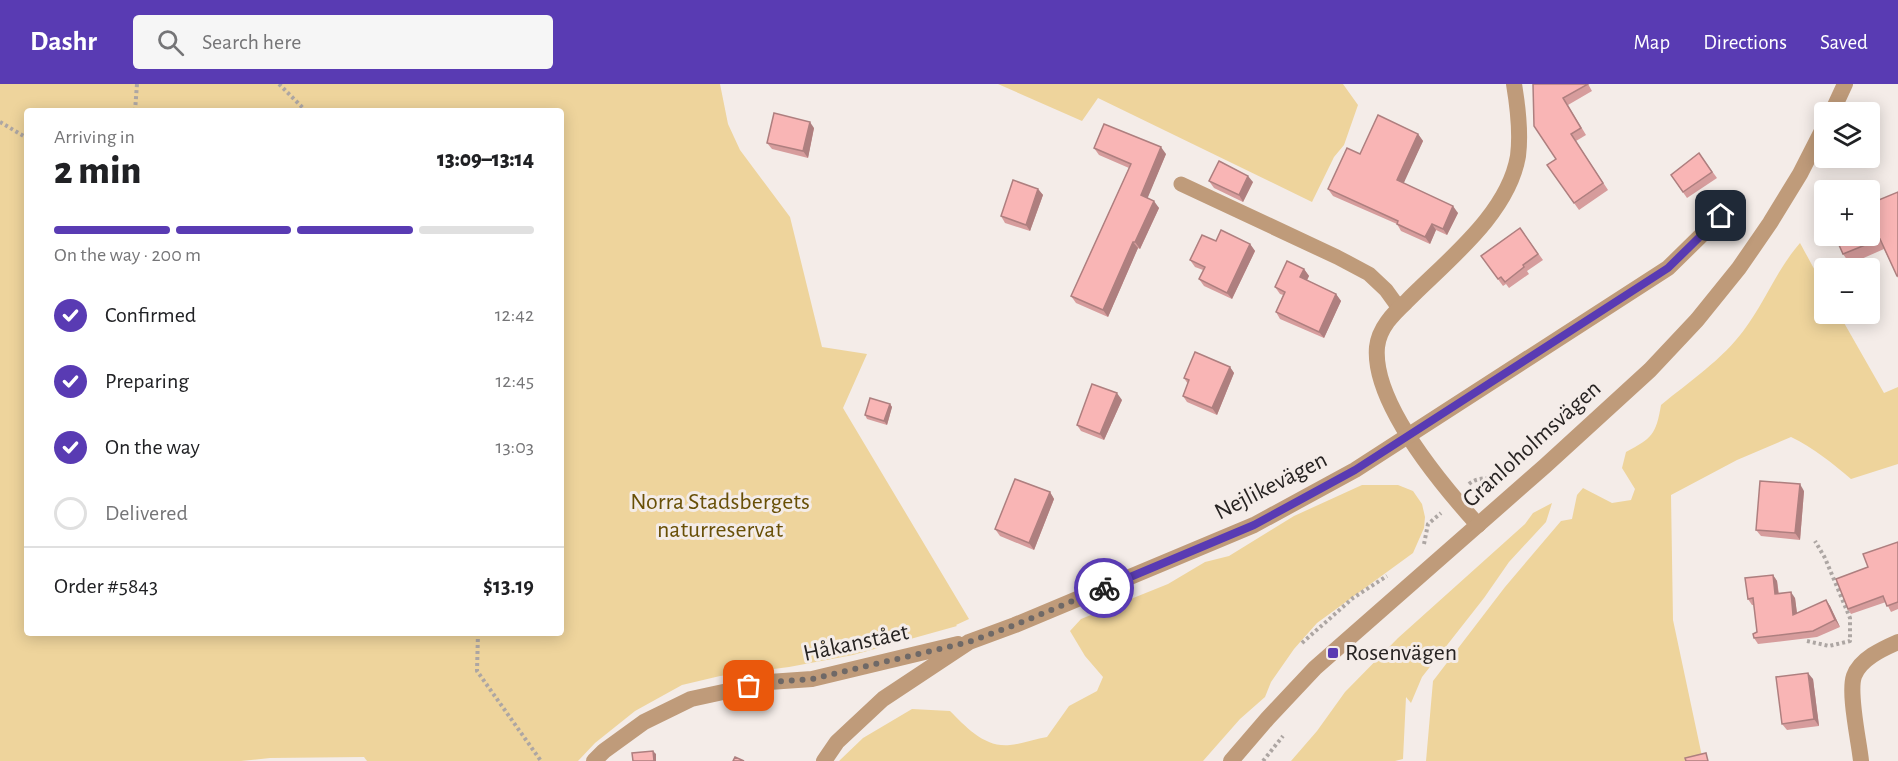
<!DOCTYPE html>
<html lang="en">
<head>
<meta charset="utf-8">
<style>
	:root { --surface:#fff; --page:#f6f6f6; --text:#202124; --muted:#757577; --line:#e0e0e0; --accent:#593bb3 }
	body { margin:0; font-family:"Alegreya Sans",sans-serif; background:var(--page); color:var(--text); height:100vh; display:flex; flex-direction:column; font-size:22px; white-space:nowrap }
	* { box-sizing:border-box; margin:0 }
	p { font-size:20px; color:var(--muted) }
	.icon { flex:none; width:33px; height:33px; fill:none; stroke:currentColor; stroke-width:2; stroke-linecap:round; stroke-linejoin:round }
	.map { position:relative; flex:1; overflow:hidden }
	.side { position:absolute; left:24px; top:24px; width:540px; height:528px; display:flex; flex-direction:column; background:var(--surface); border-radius:6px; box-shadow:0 3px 15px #0003 }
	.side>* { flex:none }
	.controls { position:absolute; left:1814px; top:18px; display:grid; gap:12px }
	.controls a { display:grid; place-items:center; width:66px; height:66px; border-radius:6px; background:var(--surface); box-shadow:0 3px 15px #0003; font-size:30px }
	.pin { position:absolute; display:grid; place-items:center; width:51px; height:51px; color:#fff; margin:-26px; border-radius:12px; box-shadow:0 3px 9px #0006 }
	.courier { position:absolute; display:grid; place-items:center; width:60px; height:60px; margin:-30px; border:4px solid #593bb3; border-radius:50%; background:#fff; color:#222; box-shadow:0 2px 8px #0007 }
	.summary em { font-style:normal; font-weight:800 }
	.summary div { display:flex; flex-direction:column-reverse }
	.summary { display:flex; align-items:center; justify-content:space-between; height:102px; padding:0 30px }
	h1 { font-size:39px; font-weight:800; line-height:45px }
	.bar { display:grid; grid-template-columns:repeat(4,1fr); gap:9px 6px; align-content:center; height:72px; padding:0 30px }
	.bar i { height:8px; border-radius:4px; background:var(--line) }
	.bar .current { background:var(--accent) }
	.bar p { grid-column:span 4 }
	.line { display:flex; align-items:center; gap:15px; padding:0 30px; border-top:2px solid var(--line) }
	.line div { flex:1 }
	ol { padding:0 30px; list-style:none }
	li { display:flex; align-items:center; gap:18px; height:66px }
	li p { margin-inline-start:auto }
	li .icon { padding:6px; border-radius:50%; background:var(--accent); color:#fff; stroke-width:4 }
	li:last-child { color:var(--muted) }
	li i { width:33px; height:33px; border:3px solid var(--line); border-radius:50% }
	header { display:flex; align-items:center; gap:36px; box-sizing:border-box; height:84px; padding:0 30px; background:var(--accent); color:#fff }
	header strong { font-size:28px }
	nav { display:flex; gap:33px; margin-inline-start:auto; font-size:21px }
	.search { width:420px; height:54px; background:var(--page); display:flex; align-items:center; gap:15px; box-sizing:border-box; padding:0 21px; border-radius:6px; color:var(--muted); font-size:22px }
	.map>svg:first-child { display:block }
</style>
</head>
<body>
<header>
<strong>Dashr</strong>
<div class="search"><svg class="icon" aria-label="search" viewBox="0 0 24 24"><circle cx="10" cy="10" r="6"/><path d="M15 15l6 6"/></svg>Search here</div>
<nav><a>Map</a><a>Directions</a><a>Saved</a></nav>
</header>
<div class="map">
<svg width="1898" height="677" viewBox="0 0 1898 677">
	<rect width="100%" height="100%" fill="#f4ece8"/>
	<!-- green -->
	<g fill="#eed49c" fill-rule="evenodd">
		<path d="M0,0h720l8,40 12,26 50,67 32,130 45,7 -24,54 126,211 -13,6 1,1 -104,29 -64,12 -69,9 -38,9 -47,26 -40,32 -17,18h-211l-3,-4 -94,1 -29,3h-241zM27,27h534v522h-534z"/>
		<path d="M998,0h345l15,21 -14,40 -10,12 -22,45 -214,-104 -16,23z"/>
		<path d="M1800,159l24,44v27h15l45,79 14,-6v77l-47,15c-19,-16 -37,-31 -60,-42l-54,23 -66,35 2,125 30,141h-277l7,-80 72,-94 56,-66 11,-2 5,-24 6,-7 29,15 19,-3 4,-11 -13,-21 4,-16c26,-14 30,-17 35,-47 28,-23 62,-46 83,-75 21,-28 33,-61 56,-87z"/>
		<path d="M1362,401h36l15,6 9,13 3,13 -1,11 -11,25 -96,70 -23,26 -23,33 -6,15 -25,22 -37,42h-364l24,-23 49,-29 38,2c16,16 35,37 60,34 12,-1 25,-6 37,-8l22,-31 28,-15 6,-14 -18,-21 -15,-25 11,-12 87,-35 37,-22 24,-6 65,-40z"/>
		<path d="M1552,419l-6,19 -37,40 -25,36 -62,79 -11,26 -5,-6 -3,62 -8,2h-104l26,-30 28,-39 53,-54 127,-114 8,-11z"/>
	</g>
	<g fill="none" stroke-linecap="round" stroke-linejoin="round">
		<!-- path -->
		<g stroke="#ada6a3" stroke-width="4" stroke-dasharray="3 3" stroke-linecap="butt">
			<path d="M279,0l27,27"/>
			<path d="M135,27l2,-27"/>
			<path d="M0,38l27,16"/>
			<path d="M1469,400c9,-8 22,-4 32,-9"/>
			<path d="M1424,460l4,-20 13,-11"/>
			<path d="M478,549l-1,38 64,90"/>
			<path d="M1807,557l22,5 21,-5v-23l-25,-60 -10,-17"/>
			<path d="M1302,559l51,-45 34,-22"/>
			<path d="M1263,677l20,-25"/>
		</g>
		<!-- service -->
		<path stroke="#bf9b7a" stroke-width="15" d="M1181,100l156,73 32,17 17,16 13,18"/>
		<!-- minor -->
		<g stroke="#bf9b7a" stroke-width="16">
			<path d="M1478,441c-36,-40 -106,-122 -101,-178 2,-19 16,-33 29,-45 39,-40 102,-87 112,-146 3,-23 0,-48 -4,-72"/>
			<path d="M594,677l10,-10 40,-29 47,-23 78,-17 43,-3 146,-35"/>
			<path d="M824,677l13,-19 46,-43 86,-57 46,-17 239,-100 101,-55 313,-202 53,-52"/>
			<path d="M1861,677c-2,-20 -13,-68 -7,-85 6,-17 28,-27 44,-34"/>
		</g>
		<!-- tertiary -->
		<g stroke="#bf9b7a" stroke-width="16">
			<path d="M1832,28l13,-28"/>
			<path d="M1231,677l37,-43 47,-50 230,-202 105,-96 47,-50 42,-52 31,-45 30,-49 24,-47"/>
		</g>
	</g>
	<!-- wall -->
	<g fill="#d69c9c">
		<path d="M1533,0h55l4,7 -24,14 18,30 -10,6 32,49 -29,20 -32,-45 9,-6z"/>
		<path d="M814,44l-6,30 -36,-9 -5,-6z"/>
		<path d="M1418,50l5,7 -20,42 55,30 -11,22 -11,-5 -6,14 -29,-13 -4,-7 -64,-28 -5,-7 32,-35z"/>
		<path d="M1094,64l72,6 -19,44 12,10 -19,41 -2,-1 -30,69 -32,-14 -5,-7 58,-128 -30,-13z"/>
		<path d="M1699,69l18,25 -30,20 -16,-23z"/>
		<path d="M1209,97l44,1 -10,20 -29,-14z"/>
		<path d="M1038,105l5,6 -13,36 -25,-8 -4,-7z"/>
		<path d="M1898,108v86l-14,-29 -34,15 -7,-10z"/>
		<path d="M1520,144l23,32 -16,11 2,3 -20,14 -3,-4 -3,2 -22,-30z"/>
		<path d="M1216,157l34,3 5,7 -23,48 -28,-13 -5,-7 4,-9 -8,-3 -5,-7z"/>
		<path d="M1304,185l5,7 -2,4 29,14 5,7 -17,37 -44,-19 -4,-7 7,-17 -3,-1 -5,-7z"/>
		<path d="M1230,283l4,6 -17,42 -30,-13 -4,-6 5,-12 -4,-6z"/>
		<path d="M1122,316l-18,40 -23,-9 -4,-6z"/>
		<path d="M890,320l2,3 -5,18 -20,-6 -2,-4z"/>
		<path d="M1804,407l-4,49 -39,-4 -5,-6z"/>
		<path d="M1050,408l4,7 -20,51 -34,-14 -5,-7z"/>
		<path d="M1898,458v67l-7,3 -5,-10 -35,12 -3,-5z"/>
		<path d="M1773,491l4,6 2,13 16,4 2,16 29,-14 4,6 10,21 -23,10 -59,7 -4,-6 3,-6 -3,-27h-2l-4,-6z"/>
		<path d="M1813,595l6,47 -32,4 -5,-6z"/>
	</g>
	<!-- shaded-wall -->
	<g fill="#ae7f7f">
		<path d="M810,38l4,6 -6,30 -5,-7z"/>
		<path d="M1418,50l5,7 -21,46 -5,-7z"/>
		<path d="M1161,63l5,7 -20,48 -5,-7z"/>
		<path d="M1248,92l5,6 -10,20 -4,-7z"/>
		<path d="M1038,105l5,6 -13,36 -4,-6z"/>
		<path d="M1154,117l5,7 -19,41 -5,-7z"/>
		<path d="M1453,122l5,7 -11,22 -4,-6z"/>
		<path d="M1432,140l4,6 -6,14 -5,-7z"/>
		<path d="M1133,158l5,6 -30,69 -5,-7z"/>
		<path d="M1250,160l5,7 -23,48 -5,-6z"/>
		<path d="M1304,185l5,7 -4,8 -5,-7z"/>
		<path d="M1336,210l5,7 -17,37 -5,-6z"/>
		<path d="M1230,283l4,6 -17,42 -5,-7z"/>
		<path d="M1117,309l5,7 -18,40 -4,-6z"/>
		<path d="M890,320l2,3 -5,18 -3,-4z"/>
		<path d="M1800,400l4,7 -4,49 -5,-7z"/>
		<path d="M1050,408l4,7 -20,51 -5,-7z"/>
		<path d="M1773,491l4,6 2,19 -4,-6z"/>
		<path d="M1791,508l4,6 3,23 -5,-6z"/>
		<path d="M1826,516l4,6 10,21 -5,-7z"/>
		<path d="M1808,589l5,6 6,47 -5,-7z"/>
		<path d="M653,667l3,3v7h-2z"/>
	</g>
	<!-- building -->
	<g fill="#f9b5b5" stroke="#ae7f7f" stroke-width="1.5">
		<path d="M1533,0h55l-25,14 18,30 -10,6 32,49 -29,20 -27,-38 9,-6 -22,-33z"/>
		<path d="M774,29l36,9 -7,29 -36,-8z"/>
		<path d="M1378,31l40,19 -21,46 56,26 -10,23 -11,-5 -7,13 -28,-13 1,-3 -70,-32 19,-41 13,6z"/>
		<path d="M1104,40l57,23 -20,48 13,6 -19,41h-2l-30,68 -32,-14 60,-132 -37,-16z"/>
		<path d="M1699,69l13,19 -29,20 -12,-17z"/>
		<path d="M1219,77l29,15 -9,19 -30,-14z"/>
		<path d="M1013,96l25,9 -12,36 -25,-9z"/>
		<path d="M1898,108v84h-1l-17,-37 -37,15 -8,-18h34v-32z"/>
		<path d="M1520,144l18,26 -15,11 1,2 -19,15 -4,-5 -3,2 -17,-23z"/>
		<path d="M1221,146l29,14 -23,49 -28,-14 6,-12 -15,-7 12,-25 14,6z"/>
		<path d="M1287,177l17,8 -4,8 36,17 -17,38 -43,-20 9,-20 -10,-5z"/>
		<path d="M1195,268l35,15 -18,41 -29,-12 6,-16 -5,-2z"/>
		<path d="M1092,300l25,9 -17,41 -23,-9z"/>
		<path d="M870,314l20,6 -6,17 -19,-6z"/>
		<path d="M1015,395l35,13 -21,51 -34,-14z"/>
		<path d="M1760,397l40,3 -5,49 -39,-3z"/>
		<path d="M1898,458v60l-11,4 -4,-10 -35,13 -12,-30 32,-12 -5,-13z"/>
		<path d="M1773,491l2,19 16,-2 2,23 33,-15 9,20 -22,11 -59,7 -1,-4 4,-2 -4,-34 -5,1 -3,-21z"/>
		<path d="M1808,589l6,46 -32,5 -6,-47z"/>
		<path d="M653,667l1,10h-21l-1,-8z"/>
		<path d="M1706,669l2,8h-22l-1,-3z"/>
		<path d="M735,673l9,4h-11z"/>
	</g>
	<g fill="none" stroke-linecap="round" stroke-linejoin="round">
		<!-- done -->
		<path stroke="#6f6967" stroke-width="6" stroke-dasharray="0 10.8" d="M749,602l20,-4 43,-3 157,-37 46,-17 89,-37"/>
		<!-- route -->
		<path stroke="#593bb3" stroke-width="8" d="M1104,504l150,-63 101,-55 313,-202 53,-52"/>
	</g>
	<!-- markers -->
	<rect fill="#593bb3" stroke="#f4ece8" stroke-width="2" x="1327" y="563" width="12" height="12" rx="3"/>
	<g text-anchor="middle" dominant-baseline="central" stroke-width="6" stroke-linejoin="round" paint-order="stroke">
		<!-- street labels -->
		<g font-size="24" fill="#272322" stroke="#f4ece8">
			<text transform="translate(1532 360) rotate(-42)">Granloholmsvägen</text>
			<text transform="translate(1271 402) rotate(-27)">Nejlikevägen</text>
			<text transform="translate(856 559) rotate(-12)">Håkanstået</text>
		</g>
		<!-- park labels -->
		<g font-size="24" fill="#684f06" stroke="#f4ece8">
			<text x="720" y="418">Norra Stadsbergets<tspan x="720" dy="28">naturreservat</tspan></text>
		</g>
		<!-- poi labels -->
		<g font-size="24" fill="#272322" stroke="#f4ece8" text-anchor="start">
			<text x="1345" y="569">Rosenvägen</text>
		</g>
	</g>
</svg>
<div class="controls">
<a><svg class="icon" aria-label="layers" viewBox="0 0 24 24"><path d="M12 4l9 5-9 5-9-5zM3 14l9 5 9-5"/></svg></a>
<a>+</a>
<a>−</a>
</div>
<div class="pin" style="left:749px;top:602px;background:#ea580c"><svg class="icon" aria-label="bag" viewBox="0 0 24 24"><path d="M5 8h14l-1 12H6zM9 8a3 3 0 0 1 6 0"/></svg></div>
<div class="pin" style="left:1721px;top:132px;background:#1f2937"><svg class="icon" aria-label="home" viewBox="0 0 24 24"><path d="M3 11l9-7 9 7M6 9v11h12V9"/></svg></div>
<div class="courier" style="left:1104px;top:504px"><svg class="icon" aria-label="bike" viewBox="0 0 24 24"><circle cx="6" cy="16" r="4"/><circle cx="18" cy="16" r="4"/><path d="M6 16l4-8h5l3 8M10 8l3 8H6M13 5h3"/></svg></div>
<section class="side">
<div class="summary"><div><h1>2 min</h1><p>Arriving in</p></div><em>13:09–13:14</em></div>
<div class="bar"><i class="current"></i><i class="current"></i><i class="current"></i><i></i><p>On the way · 200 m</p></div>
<ol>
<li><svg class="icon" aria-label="check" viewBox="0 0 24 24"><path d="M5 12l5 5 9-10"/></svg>Confirmed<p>12:42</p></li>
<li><svg class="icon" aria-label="check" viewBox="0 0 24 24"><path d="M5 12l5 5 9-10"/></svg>Preparing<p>12:45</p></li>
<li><svg class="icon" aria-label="check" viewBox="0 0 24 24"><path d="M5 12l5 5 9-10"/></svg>On the way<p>13:03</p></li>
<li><i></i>Delivered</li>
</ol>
<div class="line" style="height:78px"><div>Order #5843</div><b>$13.19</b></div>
</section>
</div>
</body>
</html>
